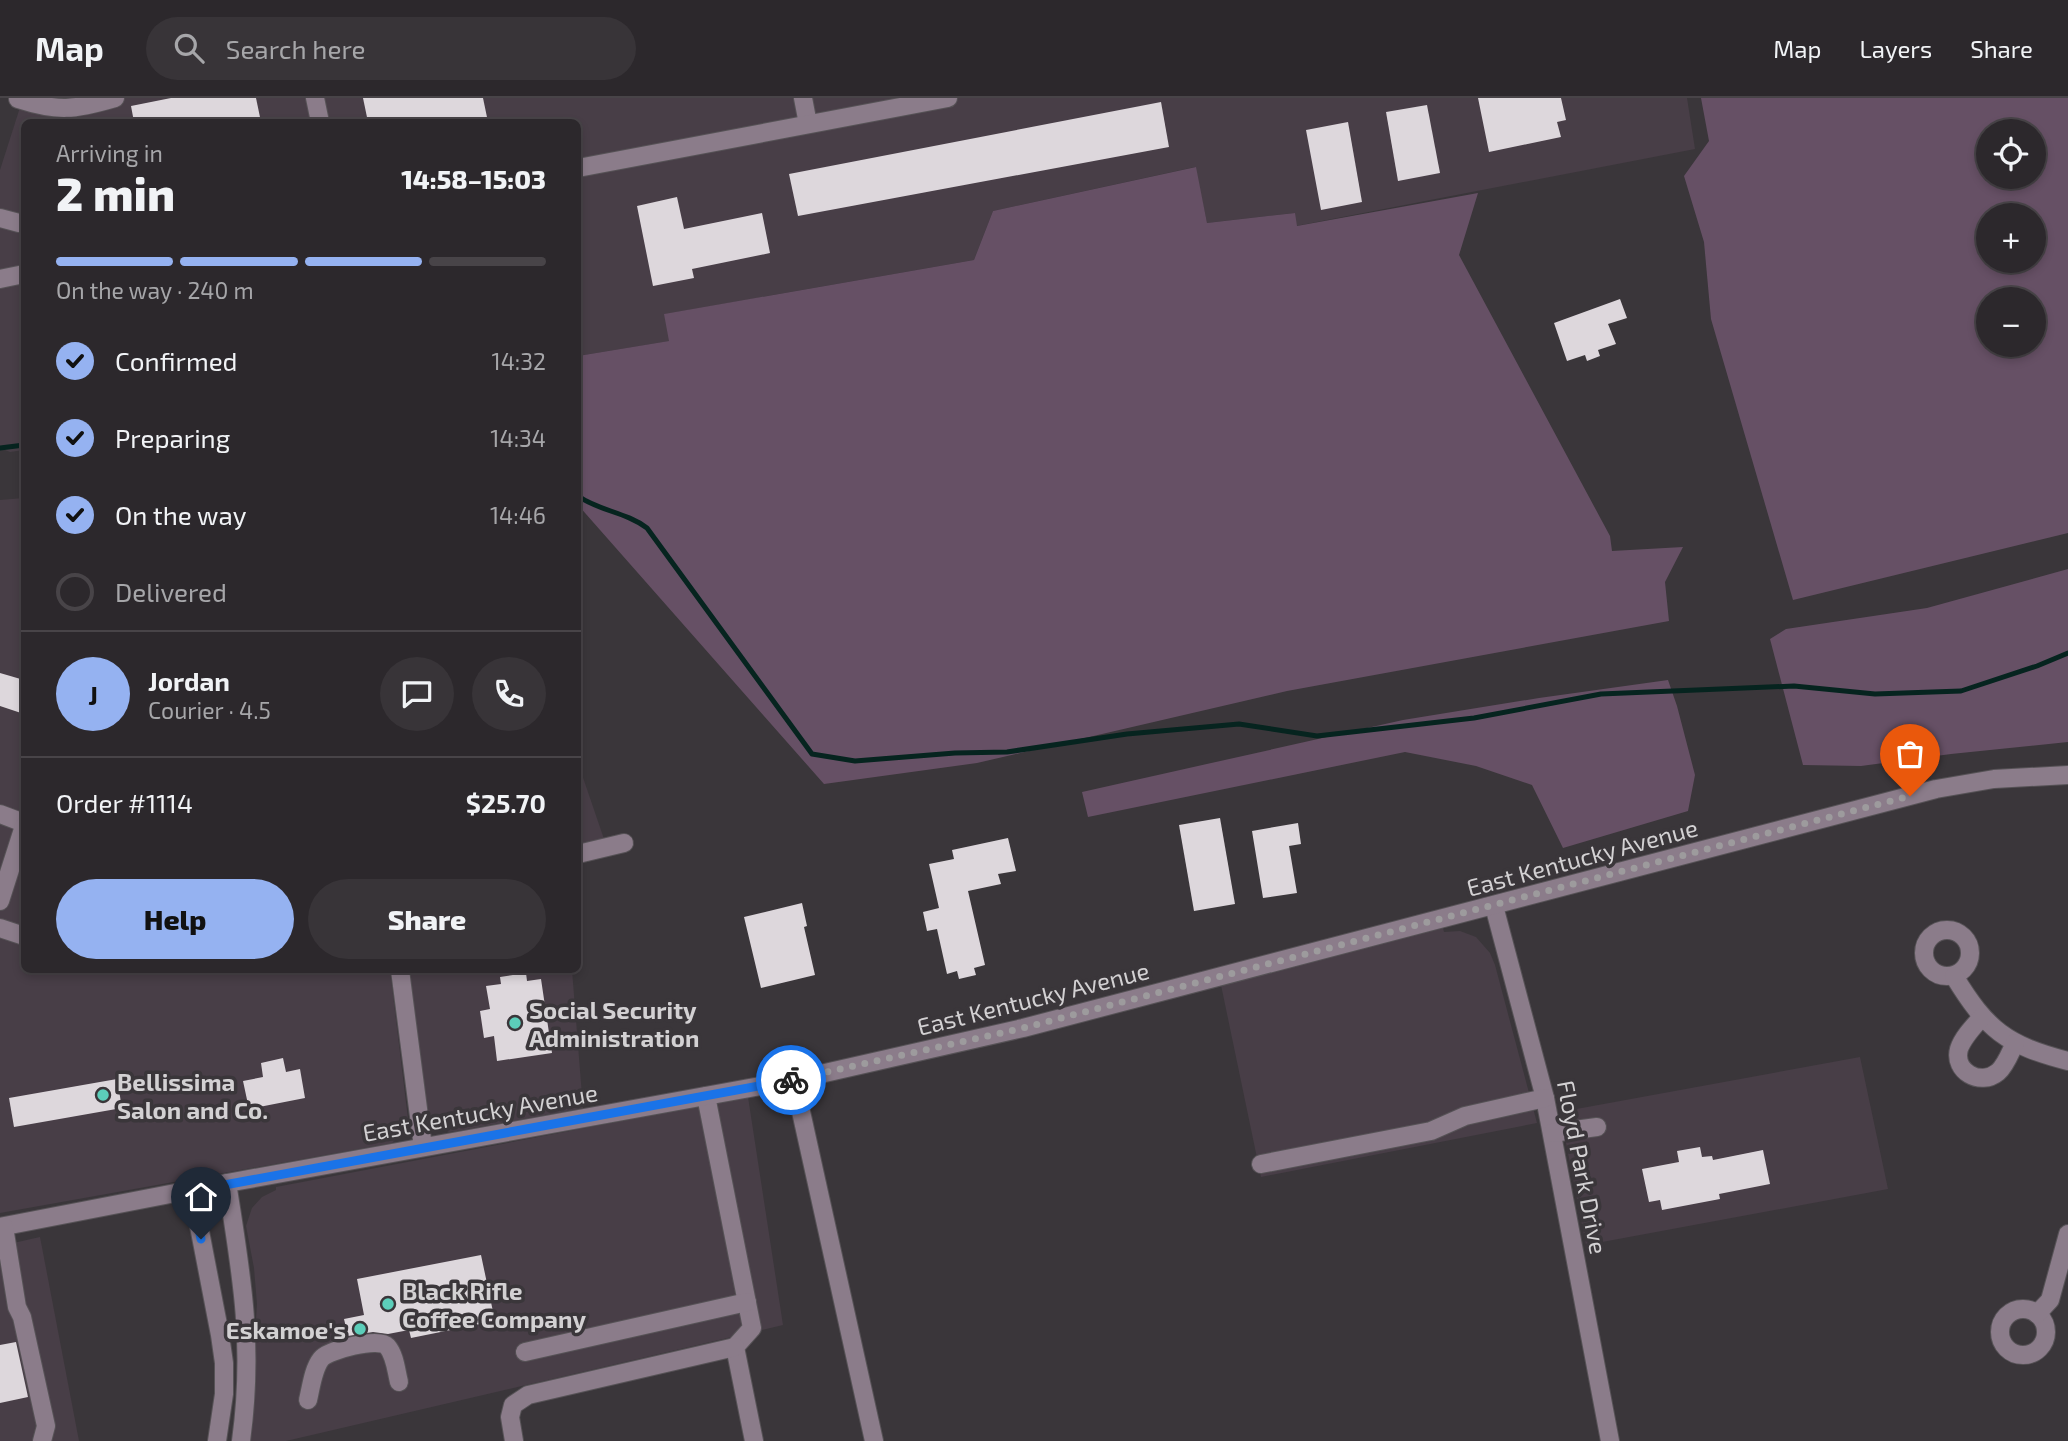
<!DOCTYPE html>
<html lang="en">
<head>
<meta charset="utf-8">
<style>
	:root { --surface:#2c282c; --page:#383438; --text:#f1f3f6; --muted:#a6a6a9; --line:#484448; --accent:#95b2f1 }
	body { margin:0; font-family:"Exo 2",sans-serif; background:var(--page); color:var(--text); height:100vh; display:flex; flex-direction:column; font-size:26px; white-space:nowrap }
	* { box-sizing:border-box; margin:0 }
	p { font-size:23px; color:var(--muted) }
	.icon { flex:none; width:38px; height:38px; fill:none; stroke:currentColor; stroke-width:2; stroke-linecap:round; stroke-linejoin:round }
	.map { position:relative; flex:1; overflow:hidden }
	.sheet { position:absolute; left:21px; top:21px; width:560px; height:854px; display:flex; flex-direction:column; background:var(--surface); border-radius:10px; box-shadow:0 4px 10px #0003,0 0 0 2px var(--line) }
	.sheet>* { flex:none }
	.controls { position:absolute; left:1976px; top:21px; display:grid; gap:14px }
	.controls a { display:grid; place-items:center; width:70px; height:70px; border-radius:50%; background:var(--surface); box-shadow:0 4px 10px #0003,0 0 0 2px var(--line); font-size:35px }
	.pin { position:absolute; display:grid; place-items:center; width:60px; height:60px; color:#fff; margin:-72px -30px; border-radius:50% 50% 50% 0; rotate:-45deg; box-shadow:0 0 7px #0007 }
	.pin .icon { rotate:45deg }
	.courier { position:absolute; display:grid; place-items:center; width:70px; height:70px; margin:-35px; border:5px solid #1a73e8; border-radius:50%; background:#fff; color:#222; box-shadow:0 2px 9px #0007 }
	.overview em { font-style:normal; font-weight:800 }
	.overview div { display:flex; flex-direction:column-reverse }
	.overview { display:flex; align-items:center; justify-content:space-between; height:119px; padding:0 35px }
	h1 { font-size:46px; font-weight:800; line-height:52px }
	.bar { display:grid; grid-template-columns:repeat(4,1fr); gap:10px 7px; align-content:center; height:84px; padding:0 35px }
	.bar i { height:9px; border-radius:5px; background:var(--line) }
	.bar .active { background:var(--accent) }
	.bar p { grid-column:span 4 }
	.line { display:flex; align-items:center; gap:18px; padding:0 35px; border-top:2px solid var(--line) }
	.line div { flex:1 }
	.round { display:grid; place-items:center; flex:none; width:74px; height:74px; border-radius:37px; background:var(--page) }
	ol { padding:0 35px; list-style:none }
	li { display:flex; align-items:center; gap:21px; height:77px }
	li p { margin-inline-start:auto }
	li .icon { padding:7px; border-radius:50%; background:var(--accent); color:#111; stroke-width:4 }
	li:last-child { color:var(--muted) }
	li i { width:38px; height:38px; border:4px solid var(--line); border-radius:50% }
	.primary-button { display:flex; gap:14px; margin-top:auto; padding:14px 35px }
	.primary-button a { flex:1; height:80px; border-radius:42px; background:var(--accent); color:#111; font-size:28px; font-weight:800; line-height:80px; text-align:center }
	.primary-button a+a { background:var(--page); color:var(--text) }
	header { display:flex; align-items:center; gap:42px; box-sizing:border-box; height:98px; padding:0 35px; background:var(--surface); border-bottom:2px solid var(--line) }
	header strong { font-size:33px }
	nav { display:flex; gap:38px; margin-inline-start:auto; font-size:24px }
	.search { width:490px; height:63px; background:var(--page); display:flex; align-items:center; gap:18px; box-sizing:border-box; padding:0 24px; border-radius:38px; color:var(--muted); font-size:26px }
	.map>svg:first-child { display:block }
</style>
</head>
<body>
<header>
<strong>Map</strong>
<div class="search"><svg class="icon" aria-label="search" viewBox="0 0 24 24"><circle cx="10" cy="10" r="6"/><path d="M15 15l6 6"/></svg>Search here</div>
<nav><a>Map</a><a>Layers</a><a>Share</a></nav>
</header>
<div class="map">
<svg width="2068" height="1343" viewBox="0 0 2068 1343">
	<rect width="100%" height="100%" fill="#3a363a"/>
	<!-- built -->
	<g fill="#483e47">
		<path d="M23,0h1664l8,51 -399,77 -2,-13 -87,10 -12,-56 -202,44 -19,49 -309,54 5,27 -92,15v-234h-554v328l-14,2 -10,-4v-278z"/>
		<path d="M24,400v472h366l18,149 -3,10 -13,14 -392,70v-713z"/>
		<path d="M578,665l26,76 -26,7z"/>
		<path d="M1443,830l1,4 16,-1 16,6 14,16 5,12 42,158 -276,54 -40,-192z"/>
		<path d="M409,872h163l11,138 -126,23 -8,1 -15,-7 -7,-15z"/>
		<path d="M1860,959l28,132 -302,56 -26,-133z"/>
		<path d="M748,999l35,228 -497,116h-38l9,-137 -3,-36 -8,-42 6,-18 10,-11 14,-7v-3z"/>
		<path d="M40,1139l39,204h-79v-195z"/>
	</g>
	<!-- green -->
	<g fill="#665065" fill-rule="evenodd">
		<path d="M1701,0h367v435l-275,67 -82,-281 -7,-77 -20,-66 25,-35zM1988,33h46v46h-46zM1988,117h46v46h-46zM2034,201v46h-46v-46z"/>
		<path d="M1196,69l11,56 88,-10 2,13 181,-33 -19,62 151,281 2,15 71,-4 -18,35 4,39 -382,70 -310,72 -153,21 -246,-279v-149l91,-15 -5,-27 310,-54 19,-49z"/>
		<path d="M2068,471v173l-117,12 -90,12 -58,-1 -33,-126 16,-10 141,-21z"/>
		<path d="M1668,582l9,26 18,69 -7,36 -125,37 -31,-63 -56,-19 -71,-14 -317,65 -6,-25 321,-72 136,-22z"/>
	</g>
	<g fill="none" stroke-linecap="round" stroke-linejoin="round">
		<!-- stream -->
		<g stroke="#06241f" stroke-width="5">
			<path d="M0,350l24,-3"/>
			<path d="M578,398c21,15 48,16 69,32l165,226 43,7 100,-8 52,-1 120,-18 112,-10 78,12 157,-18 127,-24 193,-8 81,8 86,-3 76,-25 31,-13"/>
		</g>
	</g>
	<!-- building -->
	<g fill="#ddd7dc">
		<path d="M171,0h85l5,24h-127l-3,-16z"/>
		<path d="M363,0h120l5,24h-120z"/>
		<path d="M1478,0h83l5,22 -9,2 4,15 -72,15z"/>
		<path d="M1161,4l8,45 -371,69 -9,-42z"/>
		<path d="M1427,7l13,68 -42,8 -12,-69z"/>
		<path d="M1348,24l14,80 -41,8 -15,-80z"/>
		<path d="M677,99l7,32 78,-16 8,40 -78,16 2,9 -41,8 -16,-80z"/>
		<path d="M1620,201l7,19 -19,6 8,20 -18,6 2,6 -13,5 -2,-6 -18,6 -13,-38z"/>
		<path d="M0,575l24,7v34l-24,-8z"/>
		<path d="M1220,720l15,86 -41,7 -15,-86z"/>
		<path d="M1298,725l3,21 -12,2 8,47 -34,5 -11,-67z"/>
		<path d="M1008,740l8,33 -18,3 3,10 -33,7 17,74 -11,3 2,7 -17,4 -2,-8 -10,3 -10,-45 -10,2 -4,-19 16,-4 -10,-44 25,-5 -2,-9z"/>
		<path d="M802,805l5,23 -3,1 11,48 -54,13 -17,-71z"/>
		<path d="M526,875l1,8 14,-2 11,74 -55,8 -3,-25 -10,2 -4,-27 10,-2 -4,-23 15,-2 -1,-7z"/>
		<path d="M283,960l3,14 14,-3 5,29 -56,11 -6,-28 20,-4 -2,-14z"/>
		<path d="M117,981l5,29 -108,19 -5,-29z"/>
		<path d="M1700,1049l2,10 10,-1 1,4 50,-10 7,34 -51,10 1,5 -58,11 -2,-10 -11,2 -7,-33 37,-7 -2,-11z"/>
		<path d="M481,1157l14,66 -84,17 -2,-8 -21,4 -15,-2 -25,4 -4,-17 20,-4 -7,-36z"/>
		<path d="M16,1244l12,55 -28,6v-58z"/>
	</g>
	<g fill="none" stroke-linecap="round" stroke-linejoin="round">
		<defs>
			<g id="minor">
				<path d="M315,0l5,24"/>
				<path d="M803,0l5,26"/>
				<path d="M18,1c40,13 56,11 97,-1"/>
				<path d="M578,70l370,-70"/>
				<path d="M0,120l19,5 5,-1"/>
				<path d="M0,181l24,-5"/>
				<path d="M0,716l24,9"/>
				<path d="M578,756l46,-11"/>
				<path d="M0,803l24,-75"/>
				<path d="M1494,808l51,192 65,343"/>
				<path d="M0,830l24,8"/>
				<circle cx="1947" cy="855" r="23"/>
				<path d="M400,872l23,177"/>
				<path d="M1954,878c33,54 52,69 114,85"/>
				<path d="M1982,919c-8,9 -19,20 -23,32 -6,22 21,38 39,23 8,-7 12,-19 17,-29"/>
				<path d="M794,982l80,361"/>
				<path d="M706,998l46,232 -17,19 19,94"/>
				<path d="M1552,1035l45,-6"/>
				<path d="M1261,1066l170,-33 34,-15 80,-18"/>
				<path d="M227,1085c15,93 27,164 14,258"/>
				<path d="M192,1092l28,145 4,28v31l-7,47"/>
				<path d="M0,1129l227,-44 567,-103 229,-52 913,-239 58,-10 74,-4"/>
				<path d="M4,1129l13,80 5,10 24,109 -4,15"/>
				<circle cx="2023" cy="1234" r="23"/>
				<path d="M2037,1216l13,-14 18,-66"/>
				<path d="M525,1254l222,-50"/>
				<path d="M308,1302c3,-12 5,-31 13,-41 7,-9 58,-22 66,-13 8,9 9,24 12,36"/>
				<path d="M514,1343l-4,-24 3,-12 15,-10 207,-48"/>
			</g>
		</defs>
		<!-- minor casing -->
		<use href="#minor" stroke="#565256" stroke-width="20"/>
		<!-- minor -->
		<use href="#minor" stroke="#8b7c8a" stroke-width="18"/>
	</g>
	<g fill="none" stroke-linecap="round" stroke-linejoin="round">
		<!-- done -->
		<path stroke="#9d9b9d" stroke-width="7" stroke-dasharray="0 12.6" d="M791,982l232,-52 887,-232"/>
		<!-- route -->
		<path stroke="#1a73e8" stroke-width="9" d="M201,1141l-9,-48 599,-111"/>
	</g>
	<!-- markers -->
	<g fill="#5cceba" stroke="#3a363a" stroke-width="2.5">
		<circle cx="515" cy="925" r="7"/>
		<circle cx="103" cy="997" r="7"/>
		<circle cx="388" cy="1206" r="7"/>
		<circle cx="360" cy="1231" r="7"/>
	</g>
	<g text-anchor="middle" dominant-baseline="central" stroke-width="7" stroke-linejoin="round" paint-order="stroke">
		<!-- street labels -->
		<g font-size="24" fill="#d3d1d3" stroke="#3a363a">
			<text transform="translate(1582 759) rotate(-15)">East Kentucky Avenue</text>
			<text transform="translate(1033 900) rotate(-14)">East Kentucky Avenue</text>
			<text transform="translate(480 1014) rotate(-10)">East Kentucky Avenue</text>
			<text transform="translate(1583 1069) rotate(79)">Floyd Park Drive</text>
		</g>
		<!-- poi labels -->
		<g font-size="24" font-weight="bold" fill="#d3d1d3" stroke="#3a363a" text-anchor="start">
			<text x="529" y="911">Social Security<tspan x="529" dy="28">Administration</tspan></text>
			<text x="117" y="983">Bellissima<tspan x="117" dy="28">Salon and Co.</tspan></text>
			<text x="402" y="1192">Black Rifle<tspan x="402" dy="28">Coffee Company</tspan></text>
			<text x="346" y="1231" text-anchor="end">Eskamoe's</text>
		</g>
	</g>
</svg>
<div class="controls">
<a><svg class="icon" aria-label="locate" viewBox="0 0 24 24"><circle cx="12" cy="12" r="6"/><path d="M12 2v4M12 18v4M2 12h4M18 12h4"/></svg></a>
<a>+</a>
<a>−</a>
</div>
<div class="pin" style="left:1910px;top:698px;background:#ea580c"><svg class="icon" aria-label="bag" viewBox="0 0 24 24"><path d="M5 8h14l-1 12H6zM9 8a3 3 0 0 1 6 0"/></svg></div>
<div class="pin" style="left:201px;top:1141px;background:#1f2937"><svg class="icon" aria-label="home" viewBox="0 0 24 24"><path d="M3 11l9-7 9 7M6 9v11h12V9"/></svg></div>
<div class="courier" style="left:791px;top:982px"><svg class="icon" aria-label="bike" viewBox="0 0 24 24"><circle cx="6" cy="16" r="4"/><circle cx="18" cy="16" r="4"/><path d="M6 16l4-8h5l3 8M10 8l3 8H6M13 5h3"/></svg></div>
<section class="sheet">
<div class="overview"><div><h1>2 min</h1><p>Arriving in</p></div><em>14:58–15:03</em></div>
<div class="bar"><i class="active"></i><i class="active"></i><i class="active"></i><i></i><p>On the way · 240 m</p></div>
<ol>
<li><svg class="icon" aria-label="check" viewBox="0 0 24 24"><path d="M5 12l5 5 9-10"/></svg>Confirmed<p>14:32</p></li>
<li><svg class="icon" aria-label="check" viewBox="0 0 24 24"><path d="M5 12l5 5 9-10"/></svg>Preparing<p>14:34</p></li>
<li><svg class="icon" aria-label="check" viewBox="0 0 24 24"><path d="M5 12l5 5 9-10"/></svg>On the way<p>14:46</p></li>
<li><i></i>Delivered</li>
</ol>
<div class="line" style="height:126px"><b class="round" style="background:var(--accent);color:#111">J</b><div><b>Jordan</b><p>Courier · 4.5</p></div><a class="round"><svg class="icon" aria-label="chat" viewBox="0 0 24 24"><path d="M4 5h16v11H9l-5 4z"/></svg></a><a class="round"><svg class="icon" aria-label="phone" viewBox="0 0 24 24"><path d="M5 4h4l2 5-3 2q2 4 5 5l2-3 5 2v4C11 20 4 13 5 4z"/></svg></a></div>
<div class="line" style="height:91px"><div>Order #1114</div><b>$25.70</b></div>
<div class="primary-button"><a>Help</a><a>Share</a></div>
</section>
</div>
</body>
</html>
